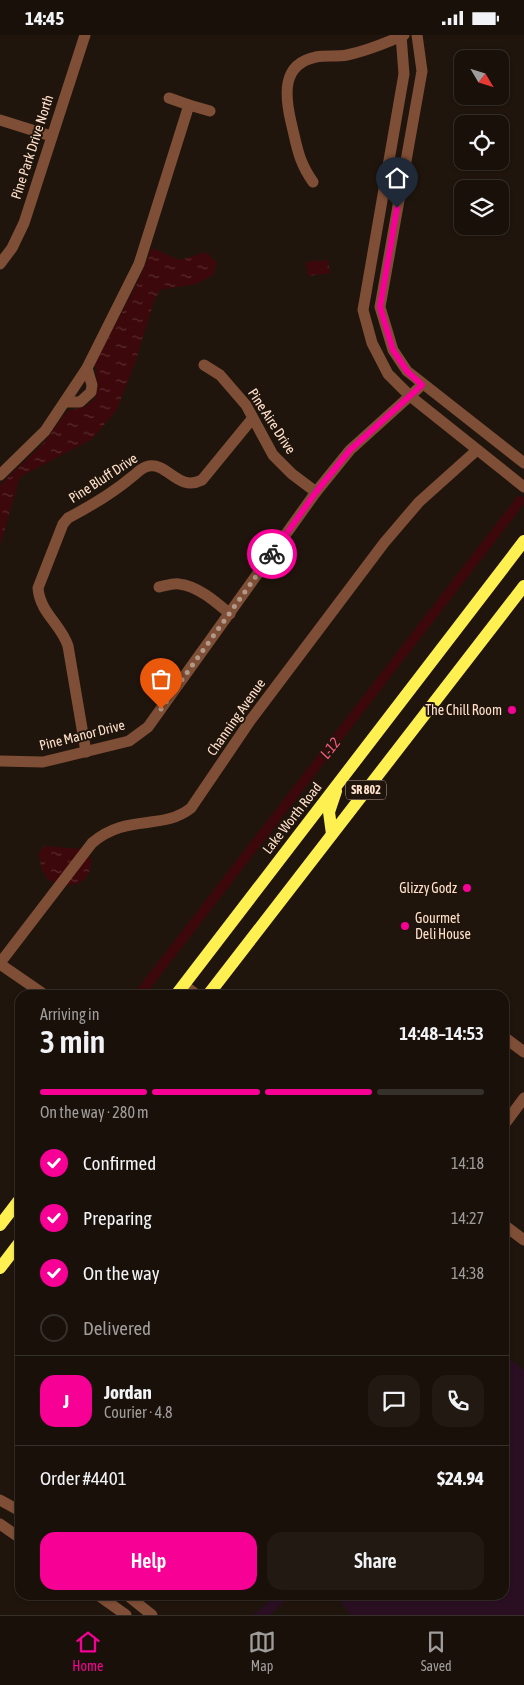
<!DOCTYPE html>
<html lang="en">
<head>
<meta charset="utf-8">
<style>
	:root { --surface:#181009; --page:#211912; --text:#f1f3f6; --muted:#9f9d9c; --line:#36302a; --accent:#f60096 }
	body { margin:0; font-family:"Asap Condensed",sans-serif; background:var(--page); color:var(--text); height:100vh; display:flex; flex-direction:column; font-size:19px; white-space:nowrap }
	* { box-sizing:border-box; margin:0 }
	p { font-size:16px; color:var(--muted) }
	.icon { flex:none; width:28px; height:28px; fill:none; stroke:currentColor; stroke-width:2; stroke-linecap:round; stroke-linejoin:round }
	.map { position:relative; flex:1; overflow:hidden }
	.sheet { position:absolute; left:15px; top:955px; width:494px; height:610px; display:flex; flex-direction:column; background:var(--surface); border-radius:15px; box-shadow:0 1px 4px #0004,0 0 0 1px var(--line) }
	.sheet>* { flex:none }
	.needle { width:32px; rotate:128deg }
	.buttons { position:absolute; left:454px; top:15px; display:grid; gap:10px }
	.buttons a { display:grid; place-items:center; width:55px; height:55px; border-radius:10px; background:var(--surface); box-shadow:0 1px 4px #0004,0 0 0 1px var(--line); font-size:25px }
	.pin { position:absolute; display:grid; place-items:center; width:42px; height:42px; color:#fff; margin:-51px -21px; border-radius:50% 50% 50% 0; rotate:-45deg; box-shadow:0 0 5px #0007 }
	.pin .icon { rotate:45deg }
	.courier { position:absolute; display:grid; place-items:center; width:50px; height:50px; margin:-25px; border:4px solid #f60096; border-radius:50%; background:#fff; color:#222; box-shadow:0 1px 6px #0007 }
	.summary em { font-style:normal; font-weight:600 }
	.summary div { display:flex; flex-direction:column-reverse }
	.summary { display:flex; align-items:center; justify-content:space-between; height:85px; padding:0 25px }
	h1 { font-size:32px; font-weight:600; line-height:38px }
	.bar { display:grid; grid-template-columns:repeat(4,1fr); gap:8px 5px; align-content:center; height:60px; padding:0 25px }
	.bar i { height:6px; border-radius:4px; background:var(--line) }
	.bar .active { background:var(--accent) }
	.bar p { grid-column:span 4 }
	.line { display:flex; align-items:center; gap:12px; padding:0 25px; border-top:1px solid var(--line) }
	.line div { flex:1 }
	.round { display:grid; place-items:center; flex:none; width:52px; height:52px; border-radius:15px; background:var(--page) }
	ol { padding:0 25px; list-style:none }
	li { display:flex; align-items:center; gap:15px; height:55px }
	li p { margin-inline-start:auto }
	li .icon { padding:5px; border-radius:50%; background:var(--accent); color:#fff; stroke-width:4 }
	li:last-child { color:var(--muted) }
	li i { width:28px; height:28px; border:2px solid var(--line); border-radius:50% }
	.action { display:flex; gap:10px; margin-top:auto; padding:10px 25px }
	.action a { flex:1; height:58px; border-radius:15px; background:var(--accent); color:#fff; font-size:20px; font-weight:600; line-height:58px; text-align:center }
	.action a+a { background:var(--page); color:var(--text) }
	.status { display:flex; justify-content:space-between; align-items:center; height:35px; padding:0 25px; background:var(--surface); direction:ltr }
	.status svg { height:14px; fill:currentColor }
	.tabs { display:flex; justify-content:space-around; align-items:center; height:70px; border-top:1px solid var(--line); background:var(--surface); font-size:14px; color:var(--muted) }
	.tabs a { display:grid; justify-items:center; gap:2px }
	.tabs .active { color:var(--accent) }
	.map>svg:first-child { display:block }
</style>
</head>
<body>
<div class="status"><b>14:45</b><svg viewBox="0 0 49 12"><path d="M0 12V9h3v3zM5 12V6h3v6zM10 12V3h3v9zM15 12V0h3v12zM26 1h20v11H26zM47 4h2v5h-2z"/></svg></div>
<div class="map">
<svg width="524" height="1580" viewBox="0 0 524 1580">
	<defs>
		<pattern id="water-ripples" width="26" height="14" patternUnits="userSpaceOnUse" patternTransform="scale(1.25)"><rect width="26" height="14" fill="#3c080c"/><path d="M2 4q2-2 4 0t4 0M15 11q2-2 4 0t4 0" fill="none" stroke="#592c2e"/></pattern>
	</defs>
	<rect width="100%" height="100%" fill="#20150c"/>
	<!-- green -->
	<g fill="#2a0f23">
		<path d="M504,1320l20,15v245h-173l-15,-20h168z"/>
		<path d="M276,1560h16l-22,20h-17z"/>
	</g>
	<!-- water -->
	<g fill="url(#water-ripples)">
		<path d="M152,213l28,12 26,-8 11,11 -4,12 -17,9 -36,6 -6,11 -19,62 -19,48 -24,28 -72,38 -20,68v-60l44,-42 23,-32 19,-5 8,-6 4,-13 -3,-24 43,-81z"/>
		<path d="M328,225l2,13 -22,3 -2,-14z"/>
		<path d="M44,811l38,3 10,11c-3,20 -12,28 -32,24 -5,-1 -11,-3 -14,-7 -5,-6 -5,-16 -8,-23z"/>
	</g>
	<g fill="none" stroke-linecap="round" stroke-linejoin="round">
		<!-- canal -->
		<path stroke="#3c080c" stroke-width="10" d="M139,960l381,-494"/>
		<!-- minor -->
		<g stroke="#7f4e36" stroke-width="11">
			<path d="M401,0l3,39 -41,236 9,33 16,31 22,22 114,91"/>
			<path d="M417,0l5,36 -42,236 13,43 14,21 117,92"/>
			<path d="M169,63l20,7"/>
			<path d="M0,85l51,16"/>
			<path d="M313,147c-15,-21 -16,-36 -22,-60 -6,-26 -10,-58 25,-65 10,-2 21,0 31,-2 19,-4 39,-12 57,-20"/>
			<path d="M0,229l12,-16 12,-25 61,-188"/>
			<path d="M204,330l16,10 26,30 27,50 19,19 24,18"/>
			<path d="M65,367h15l11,-10 1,-7 -5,-17"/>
			<path d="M0,440l45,-44 42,-63 52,-104 50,-159 21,6"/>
			<path d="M159,552c6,-1 14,-4 20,-3 19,2 37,18 51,30"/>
			<path d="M86,717l-18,-106c-7,-22 -28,-33 -30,-58l25,-64 5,-6c23,-12 45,-25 65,-42 5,-4 9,-9 16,-10 19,-3 29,26 53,14l50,-61"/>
			<path d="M0,726l43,1 86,-21 19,-14 168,-235 34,-42 72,-65"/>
			<path d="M0,928l92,-120c35,-30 70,-12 99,-35l59,-87 134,-178 35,-41 58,-52"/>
			<path d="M0,929l45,31"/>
			<path d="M184,950l13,10"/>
			<path d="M504,1002l20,15"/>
			<path d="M504,1090l20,-27"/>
			<path d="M504,1190l20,15"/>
			<path d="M0,1465l20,11"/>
			<path d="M0,1489l20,14"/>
			<path d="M98,1560l28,20"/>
			<path d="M127,1560l25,20"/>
		</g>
		<!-- major -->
		<g stroke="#fff052" stroke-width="12">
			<path d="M332,799l-3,-22 7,-21"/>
			<path d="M176,960l348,-454"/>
			<path d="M208,960l316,-409"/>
			<path d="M0,1190l20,-26"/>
			<path d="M0,1233l20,-26"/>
		</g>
	</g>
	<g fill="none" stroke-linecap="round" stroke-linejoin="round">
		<!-- done -->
		<path stroke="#b19988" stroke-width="5" stroke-dasharray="0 9" d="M161,674l111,-155"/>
		<!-- route -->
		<path stroke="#f60096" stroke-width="6" d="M272,519l44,-62 34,-42 72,-65 -15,-14 -14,-21 -13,-43 17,-99"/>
	</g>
	<!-- markers -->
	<g fill="#f60096" stroke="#20150c" stroke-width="2">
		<circle cx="512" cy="675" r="5"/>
		<circle cx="467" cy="853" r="5"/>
		<circle cx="405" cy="891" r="5"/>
	</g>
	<g text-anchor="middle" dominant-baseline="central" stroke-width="4" stroke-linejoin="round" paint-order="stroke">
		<!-- shield labels -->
		<rect fill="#20150c" stroke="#bca392" stroke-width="1" x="346" y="745.5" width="40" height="19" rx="4"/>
		<g font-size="12" font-weight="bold" fill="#ffe0cb">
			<text x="366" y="755">SR 802</text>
		</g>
		<!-- street labels -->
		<g font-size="14" fill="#ffe0cb" stroke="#20150c">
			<text transform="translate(32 112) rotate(-72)">Pine Park Drive North</text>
			<text transform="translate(272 386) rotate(57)">Pine Aire Drive</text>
			<text transform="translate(103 443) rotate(-33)">Pine Bluff Drive</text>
			<text transform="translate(236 682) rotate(-55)">Channing Avenue</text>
			<text transform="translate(82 700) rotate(-14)">Pine Manor Drive</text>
			<text transform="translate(292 783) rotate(-52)">Lake Worth Road</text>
		</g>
		<!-- poi labels -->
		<g font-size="14" fill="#ffe0cb" stroke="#20150c" text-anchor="end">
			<text x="502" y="675">The Chill Room</text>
			<text x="457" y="853">Glizzy Godz</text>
			<text x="415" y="883" text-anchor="start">Gourmet<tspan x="415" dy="16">Deli House</tspan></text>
		</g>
		<!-- water labels -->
		<g font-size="15" font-style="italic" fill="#ff5982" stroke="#20150c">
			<text transform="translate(330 713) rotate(-52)">L-12</text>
		</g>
	</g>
</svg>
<div class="buttons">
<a><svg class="needle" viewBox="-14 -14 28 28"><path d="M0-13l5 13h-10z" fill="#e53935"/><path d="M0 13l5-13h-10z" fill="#9f9d9c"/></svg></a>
<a><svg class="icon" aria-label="locate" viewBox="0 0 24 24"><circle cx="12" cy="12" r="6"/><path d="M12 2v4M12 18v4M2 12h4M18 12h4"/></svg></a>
<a><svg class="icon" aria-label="layers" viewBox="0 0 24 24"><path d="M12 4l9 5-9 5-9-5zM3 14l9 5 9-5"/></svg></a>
</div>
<div class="pin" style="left:161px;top:674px;background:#ea580c"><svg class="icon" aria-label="bag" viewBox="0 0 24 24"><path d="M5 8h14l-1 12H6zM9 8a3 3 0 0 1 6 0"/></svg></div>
<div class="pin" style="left:397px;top:173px;background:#1f2937"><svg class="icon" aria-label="home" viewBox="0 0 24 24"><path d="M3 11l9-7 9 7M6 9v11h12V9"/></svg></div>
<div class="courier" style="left:272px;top:519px"><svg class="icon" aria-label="bike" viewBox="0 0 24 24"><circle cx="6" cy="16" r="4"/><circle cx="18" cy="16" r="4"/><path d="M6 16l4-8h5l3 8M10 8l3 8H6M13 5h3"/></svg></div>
<section class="sheet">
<div class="summary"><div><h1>3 min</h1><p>Arriving in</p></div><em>14:48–14:53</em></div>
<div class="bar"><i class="active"></i><i class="active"></i><i class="active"></i><i></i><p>On the way · 280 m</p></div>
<ol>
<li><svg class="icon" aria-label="check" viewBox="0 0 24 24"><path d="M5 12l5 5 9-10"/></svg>Confirmed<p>14:18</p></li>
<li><svg class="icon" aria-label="check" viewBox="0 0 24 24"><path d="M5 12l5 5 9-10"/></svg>Preparing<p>14:27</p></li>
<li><svg class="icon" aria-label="check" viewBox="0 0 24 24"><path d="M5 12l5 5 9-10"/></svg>On the way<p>14:38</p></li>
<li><i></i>Delivered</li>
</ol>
<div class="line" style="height:90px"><b class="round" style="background:var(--accent);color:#fff">J</b><div><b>Jordan</b><p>Courier · 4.8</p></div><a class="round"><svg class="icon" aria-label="chat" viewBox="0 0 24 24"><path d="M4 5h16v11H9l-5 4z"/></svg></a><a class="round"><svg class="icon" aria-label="phone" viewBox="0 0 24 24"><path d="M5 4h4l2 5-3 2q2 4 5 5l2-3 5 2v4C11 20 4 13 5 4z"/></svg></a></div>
<div class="line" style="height:65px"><div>Order #4401</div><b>$24.94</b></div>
<div class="action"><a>Help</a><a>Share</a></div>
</section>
</div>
<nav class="tabs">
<a class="active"><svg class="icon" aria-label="home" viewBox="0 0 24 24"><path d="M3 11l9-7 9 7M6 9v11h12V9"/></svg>Home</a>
<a><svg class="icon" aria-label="map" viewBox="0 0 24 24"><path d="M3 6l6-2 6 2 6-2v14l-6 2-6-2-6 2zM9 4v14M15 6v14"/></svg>Map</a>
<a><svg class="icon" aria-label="saved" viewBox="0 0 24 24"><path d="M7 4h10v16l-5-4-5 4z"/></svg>Saved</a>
</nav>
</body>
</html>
